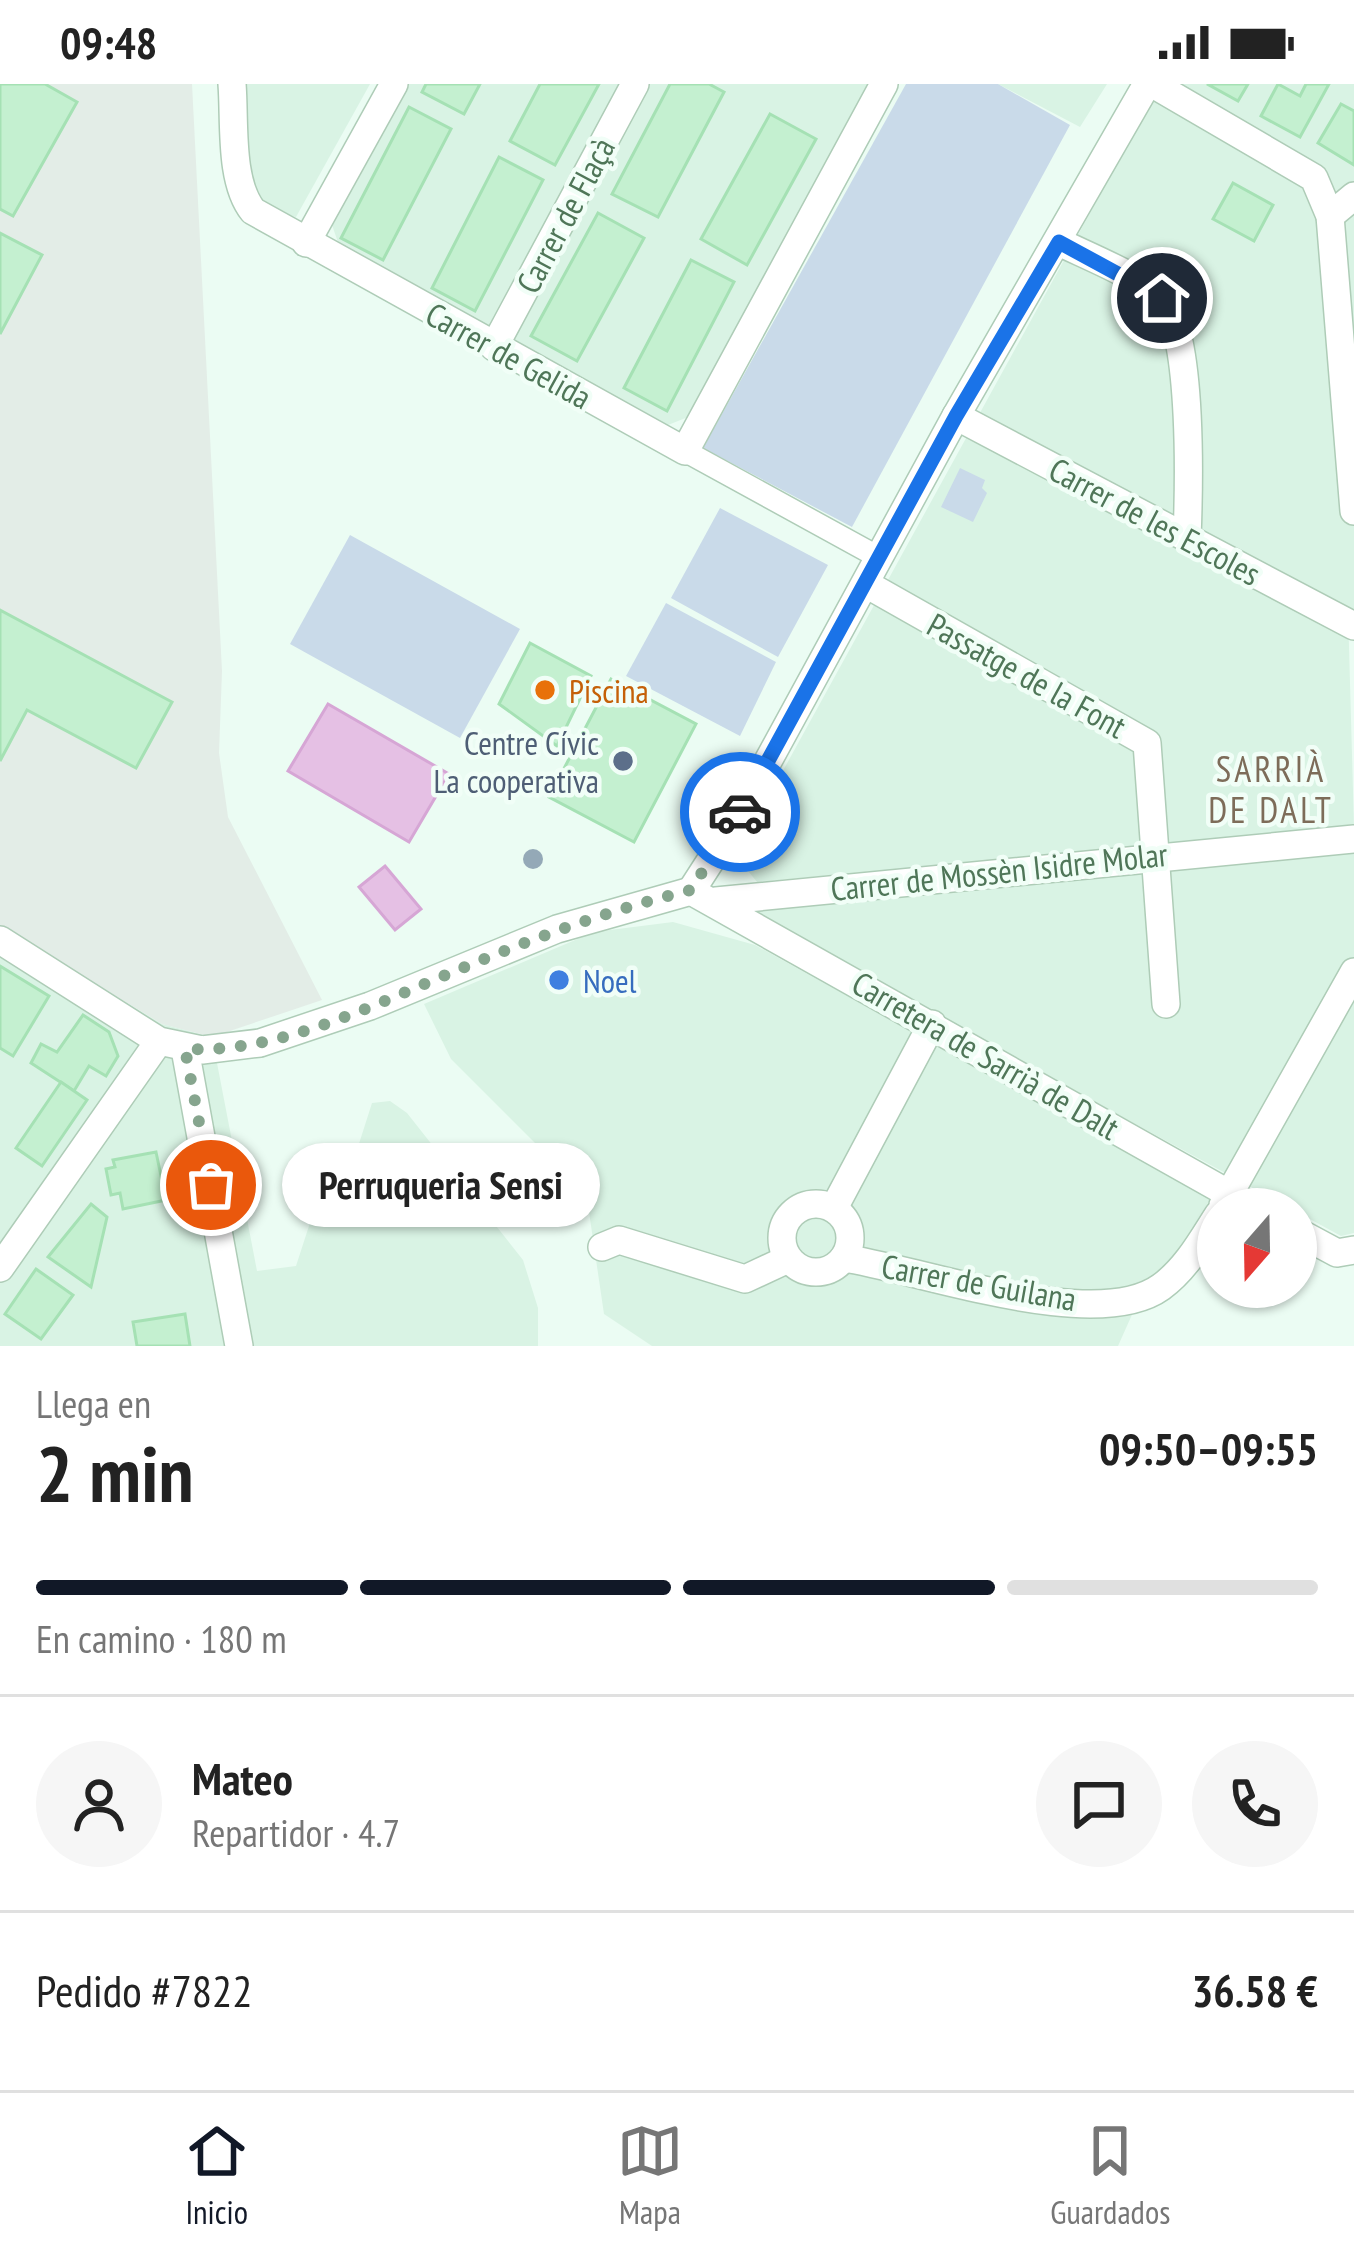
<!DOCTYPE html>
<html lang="es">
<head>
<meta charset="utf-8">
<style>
	:root { --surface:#fff; --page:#f6f6f6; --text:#222; --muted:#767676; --line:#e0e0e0; --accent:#111827 }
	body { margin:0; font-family:"PT Sans Narrow",sans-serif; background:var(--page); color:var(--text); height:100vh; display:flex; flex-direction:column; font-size:45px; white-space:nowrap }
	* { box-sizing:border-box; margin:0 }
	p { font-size:39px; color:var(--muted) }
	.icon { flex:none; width:66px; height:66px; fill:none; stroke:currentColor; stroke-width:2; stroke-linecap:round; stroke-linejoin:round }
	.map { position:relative; height:1262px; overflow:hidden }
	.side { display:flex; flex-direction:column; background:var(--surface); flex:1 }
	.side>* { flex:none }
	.needle { width:78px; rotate:200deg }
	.tools { position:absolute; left:1197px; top:1104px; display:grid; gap:24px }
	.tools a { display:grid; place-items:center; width:120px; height:120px; border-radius:50%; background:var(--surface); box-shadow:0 3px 9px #0004; font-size:60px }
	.pin { position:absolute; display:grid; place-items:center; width:102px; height:102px; color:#fff; margin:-51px; border:6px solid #fff; border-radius:50%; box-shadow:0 3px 12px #0007 }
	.courier { position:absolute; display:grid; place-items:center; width:120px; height:120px; margin:-60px; border:9px solid #1a73e8; border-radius:50%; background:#fff; color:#222; box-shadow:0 3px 15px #0007 }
	.bubble { position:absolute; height:84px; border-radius:42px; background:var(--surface); box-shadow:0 3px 9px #0004; font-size:39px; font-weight:700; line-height:84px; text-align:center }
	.headline em { font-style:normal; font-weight:700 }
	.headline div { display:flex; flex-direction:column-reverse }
	.headline { display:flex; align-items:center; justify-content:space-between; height:204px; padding:0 36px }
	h1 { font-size:78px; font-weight:700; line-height:90px }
	.bar { display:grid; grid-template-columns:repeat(4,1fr); gap:18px 12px; align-content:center; height:144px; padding:0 36px }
	.bar i { height:15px; border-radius:9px; background:var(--line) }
	.bar .current { background:var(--accent) }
	.bar p { grid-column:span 4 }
	.line { display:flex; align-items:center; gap:30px; padding:0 36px; border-top:3px solid var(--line) }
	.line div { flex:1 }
	.round { display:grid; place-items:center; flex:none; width:126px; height:126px; border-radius:63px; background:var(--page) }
	.status { display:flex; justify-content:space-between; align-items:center; height:84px; padding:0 60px; background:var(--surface); direction:ltr }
	.status svg { height:33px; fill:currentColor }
	.tabs { display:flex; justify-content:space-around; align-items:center; height:168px; border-top:3px solid var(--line); background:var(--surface); font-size:33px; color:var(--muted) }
	.tabs a { display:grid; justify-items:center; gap:6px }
	.tabs .current { color:var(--accent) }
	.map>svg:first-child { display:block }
</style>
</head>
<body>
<div class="status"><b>09:48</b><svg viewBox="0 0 49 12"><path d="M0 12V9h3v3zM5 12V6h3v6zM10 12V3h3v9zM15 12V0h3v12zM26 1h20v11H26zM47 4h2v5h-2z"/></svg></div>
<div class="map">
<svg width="1354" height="1262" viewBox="0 0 1354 1262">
	<rect width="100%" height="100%" fill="#ebfcf3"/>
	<!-- residential -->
	<g fill="#d9f3e4">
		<path d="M235,0h135l-74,133 -35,-10 -18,-41z"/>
		<path d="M408,0h463l-183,333 -25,10 -322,-176 -9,-26z"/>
		<path d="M998,0h109l-27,43z"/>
		<path d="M1161,0h193v527h-6l6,216 -597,55 -21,-26z"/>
		<path d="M1354,768v381l-13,3 -582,-317 1,-13z"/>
		<path d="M673,838l82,23 459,254 -28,51 -43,40 -25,56h-466l-48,-32 -15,-102 -33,-48 -105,-105 -27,-55 170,-72z"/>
		<path d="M0,842l162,98 50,13 45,234 39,-5 23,-71 30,-20 23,-72 18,-2 17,12 116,147 15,48v38h-538z"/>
	</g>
	<!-- industrial -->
	<path fill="#e3ede7" d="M0,0h192l30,587 -3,82 9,64 94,183 -110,37 -50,-13 -162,-98z"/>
	<!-- green -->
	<g fill="#c9dae9">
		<path d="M906,0h92l72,41 -218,402 -149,-79z"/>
		<path d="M960,384l25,12 -3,8 5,5 -14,29 -32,-15z"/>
		<path d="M720,424l108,57 -50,92 -107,-59z"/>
		<path d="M350,451l170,94 -60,109 -170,-94z"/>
		<path d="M666,519l110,59 -36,74 -114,-60z"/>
	</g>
	<!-- water -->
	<g fill="#e5c0e4" stroke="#d6a6d5" stroke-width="3">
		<path d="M328,620l121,70 -40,68 -121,-71z"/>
		<path d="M385,782l36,43 -26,21 -36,-43z"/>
	</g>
	<!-- building -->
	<g fill="#c4f0d0" stroke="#a5e1b4" stroke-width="3">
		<path d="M0,0h45l32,18 -64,114 -13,-7z"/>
		<path d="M426,0h54l-16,30 -42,-22z"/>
		<path d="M540,0h59l-44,81 -45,-24z"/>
		<path d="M670,0h39l15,8 -66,125 -46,-23z"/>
		<path d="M1207,0h41l-10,17z"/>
		<path d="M1278,0l22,12 6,-12h23l-29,53 -39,-21z"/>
		<path d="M1341,20l13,7v54l-36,-22z"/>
		<path d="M409,23l42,22 -68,131 -42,-22z"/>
		<path d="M770,30l46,25 -69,126 -46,-26z"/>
		<path d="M499,73l44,23 -68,131 -43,-23z"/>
		<path d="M1233,99l40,22 -19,36 -41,-22z"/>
		<path d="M598,129l46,25 -67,123 -46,-25z"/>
		<path d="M0,149l42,22 -42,79z"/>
		<path d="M691,176l43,22 -67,129 -43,-23z"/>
		<path d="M0,526l172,92 -36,66 -109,-58 -27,51z"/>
		<path d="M530,559l61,33 -34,70 -58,-42z"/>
		<path d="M611,595l85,45 -62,118 -85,-45z"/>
		<path d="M0,882l49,30 -36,60 -13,-8z"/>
		<path d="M83,931l26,17 9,24 -12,20 -17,-10 -15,25 -43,-28 10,-19 16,8z"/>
		<path d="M61,998l26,18 -45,66 -26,-18z"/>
		<path d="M156,1068l10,48 -43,9 -3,-16 -9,2 -5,-26 9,-2 -2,-7z"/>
		<path d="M91,1120l16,13 -16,70 -43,-30z"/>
		<path d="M36,1185l37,26 -32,44 -36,-25z"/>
		<path d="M185,1230l5,32h-53l-4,-24z"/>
	</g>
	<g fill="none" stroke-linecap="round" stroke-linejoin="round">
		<defs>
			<path id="pedestrian" d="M685,367l195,107"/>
			<g id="minor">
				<path d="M232,0c3,37 -3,97 21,127l432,240 199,-367"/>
				<path d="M1153,0l161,94 16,38 24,295"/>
				<path d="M1330,132l24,-20"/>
				<path d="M1059,158c26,13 89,38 105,59 29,39 25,187 23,237"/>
				<path d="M306,159l88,-159"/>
				<path d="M494,263l141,-263"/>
				<path d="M956,332l398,210"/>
				<path d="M866,500l281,159 19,261"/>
				<path d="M691,807l40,-62 225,-413 191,-332"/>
				<path d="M691,807l565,318"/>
				<path d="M716,817l638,-62"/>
				<path d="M0,856l159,101 43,9 58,-7 110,-37 187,-77 134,-38"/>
				<path d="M185,965l54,297"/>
				<circle cx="816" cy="1154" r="34"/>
				<path d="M1223,1121l131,-233"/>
				<path d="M834,1124l98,-184"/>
				<path d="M1296,1147l41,22 17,-3"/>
				<path d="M602,1163l17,-7 126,39 43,-20"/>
				<path d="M844,1174c77,12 252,76 317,29 25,-18 41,-47 57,-72"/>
				<path d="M0,1184l159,-227"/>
			</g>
		</defs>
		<!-- pedestrian casing -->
		<use href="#pedestrian" stroke="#aeccb7" stroke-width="24"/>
		<!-- minor casing -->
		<use href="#minor" stroke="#aeccb7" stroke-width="30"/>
		<!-- pedestrian -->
		<use href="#pedestrian" stroke="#fff" stroke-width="21"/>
		<!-- minor -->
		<use href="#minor" stroke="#fff" stroke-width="27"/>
	</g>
	<!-- trees -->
	<circle fill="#94a9b7" cx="533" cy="775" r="10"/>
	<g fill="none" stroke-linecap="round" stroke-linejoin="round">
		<!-- done -->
		<path stroke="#86a58e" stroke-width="12" stroke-dasharray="0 21.6" d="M211,1101l-26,-136c96,5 193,-47 280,-82 74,-31 148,-58 226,-77l49,-78"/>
		<!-- route -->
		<path stroke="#1a73e8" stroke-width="15" d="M740,728l216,-396 103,-174 103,56"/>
	</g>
	<!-- markers -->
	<circle fill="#e8710a" stroke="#f1fef7" stroke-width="4.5" cx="545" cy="606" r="12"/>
	<circle fill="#5c6f8a" stroke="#f1fef7" stroke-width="4.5" cx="623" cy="677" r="12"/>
	<circle fill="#3f7fe0" stroke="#f1fef7" stroke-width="4.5" cx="559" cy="896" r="12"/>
	<g text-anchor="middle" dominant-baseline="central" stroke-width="9" stroke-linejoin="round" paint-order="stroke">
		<!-- street labels -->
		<g font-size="33" fill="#4f7658" stroke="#f1fef7">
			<text transform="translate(565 131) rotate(-62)">Carrer de Flaçà</text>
			<text transform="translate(509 271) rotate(29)">Carrer de Gelida</text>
			<text transform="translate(1155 437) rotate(28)">Carrer de les Escoles</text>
			<text transform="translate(1027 591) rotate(29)">Passatge de la Font</text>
			<text transform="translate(999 787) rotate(-6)">Carrer de Mossèn Isidre Molar</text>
			<text transform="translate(986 971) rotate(30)">Carretera de Sarrià de Dalt</text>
			<text transform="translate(979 1198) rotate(10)">Carrer de Guilana</text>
		</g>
		<!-- food labels -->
		<g font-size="33" fill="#c56008" stroke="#f1fef7" text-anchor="start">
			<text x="569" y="606">Piscina</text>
		</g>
		<!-- service labels -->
		<g font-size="33" fill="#4e5e75" stroke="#f1fef7" text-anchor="end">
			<text x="599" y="658">Centre Cívic<tspan x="599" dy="38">La cooperativa</tspan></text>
		</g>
		<!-- shop labels -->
		<g font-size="33" fill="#366cbe" stroke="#f1fef7" text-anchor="start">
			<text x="583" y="896">Noel</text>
		</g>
		<!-- neighbourhood labels -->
		<g font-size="36" letter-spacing="3" fill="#7d6c59" stroke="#f1fef7">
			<text x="1271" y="684">SARRIÀ<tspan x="1271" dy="41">DE DALT</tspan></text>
		</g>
	</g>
</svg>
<div class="tools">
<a><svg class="needle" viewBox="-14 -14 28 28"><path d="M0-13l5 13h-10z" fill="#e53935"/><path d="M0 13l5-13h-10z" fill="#767676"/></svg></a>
</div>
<div class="pin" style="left:211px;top:1101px;background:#ea580c"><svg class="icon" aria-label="bag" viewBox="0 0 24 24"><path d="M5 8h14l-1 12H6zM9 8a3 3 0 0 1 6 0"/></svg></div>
<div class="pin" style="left:1162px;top:214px;background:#1f2937"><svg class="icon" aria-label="home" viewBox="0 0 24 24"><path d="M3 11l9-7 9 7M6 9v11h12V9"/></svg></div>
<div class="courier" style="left:740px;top:728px"><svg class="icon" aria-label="car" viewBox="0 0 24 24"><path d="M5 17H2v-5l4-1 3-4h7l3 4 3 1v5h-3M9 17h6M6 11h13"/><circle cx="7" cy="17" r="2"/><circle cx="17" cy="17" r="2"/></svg></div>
<div class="bubble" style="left:282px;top:1059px;width:318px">Perruqueria Sensi</div>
</div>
<section class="side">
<div class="headline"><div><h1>2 min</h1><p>Llega en</p></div><em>09:50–09:55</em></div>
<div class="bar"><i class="current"></i><i class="current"></i><i class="current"></i><i></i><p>En camino · 180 m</p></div>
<div class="line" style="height:216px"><a class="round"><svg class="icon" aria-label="person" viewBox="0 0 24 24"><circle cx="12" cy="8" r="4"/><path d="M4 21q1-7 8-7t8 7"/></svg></a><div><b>Mateo</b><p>Repartidor · 4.7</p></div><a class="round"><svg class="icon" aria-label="chat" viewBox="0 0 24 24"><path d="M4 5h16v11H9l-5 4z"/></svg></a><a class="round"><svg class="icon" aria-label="phone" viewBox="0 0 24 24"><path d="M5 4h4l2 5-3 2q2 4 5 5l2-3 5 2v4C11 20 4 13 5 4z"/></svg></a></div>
<div class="line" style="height:156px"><div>Pedido #7822</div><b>36.58 €</b></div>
</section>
<nav class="tabs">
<a class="current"><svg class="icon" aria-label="home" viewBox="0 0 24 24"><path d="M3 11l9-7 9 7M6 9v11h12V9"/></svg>Inicio</a>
<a><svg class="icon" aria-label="map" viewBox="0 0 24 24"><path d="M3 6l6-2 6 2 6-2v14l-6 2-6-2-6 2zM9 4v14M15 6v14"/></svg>Mapa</a>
<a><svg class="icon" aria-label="saved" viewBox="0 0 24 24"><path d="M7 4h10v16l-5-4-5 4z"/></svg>Guardados</a>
</nav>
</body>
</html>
